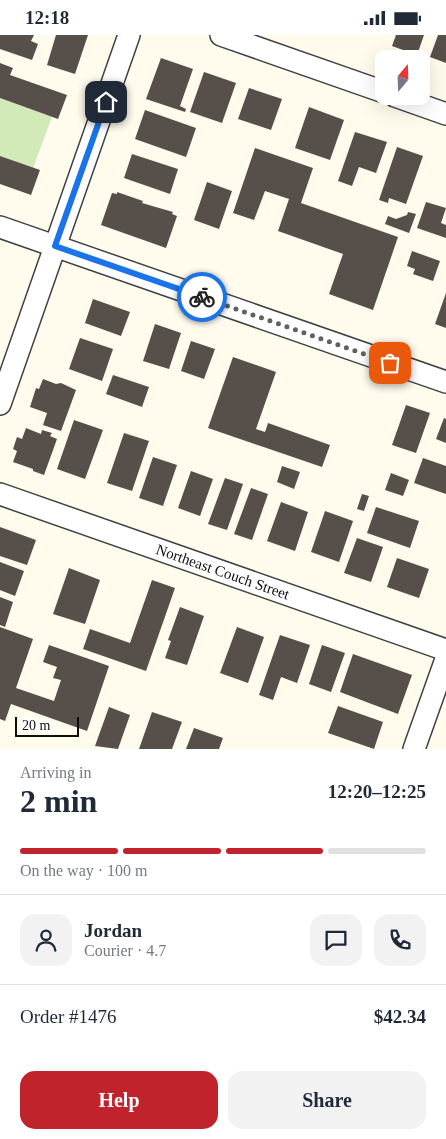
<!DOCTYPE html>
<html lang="en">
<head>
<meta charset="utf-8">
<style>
	:root { --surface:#fff; --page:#f2f2f3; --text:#1f2937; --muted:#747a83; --line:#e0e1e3; --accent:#c1232c }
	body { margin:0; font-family:"Times New Roman",serif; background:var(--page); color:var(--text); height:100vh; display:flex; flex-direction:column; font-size:19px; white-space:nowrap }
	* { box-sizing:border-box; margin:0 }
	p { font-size:16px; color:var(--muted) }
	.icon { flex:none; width:28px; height:28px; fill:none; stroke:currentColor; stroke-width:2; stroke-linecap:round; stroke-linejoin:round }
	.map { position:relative; height:714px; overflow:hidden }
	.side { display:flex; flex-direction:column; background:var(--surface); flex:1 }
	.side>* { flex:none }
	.needle { width:32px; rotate:19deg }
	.tools { position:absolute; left:375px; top:15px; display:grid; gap:10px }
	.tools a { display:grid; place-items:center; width:55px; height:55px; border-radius:10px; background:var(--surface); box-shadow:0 5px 20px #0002; font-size:25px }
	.scale { position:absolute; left:15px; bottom:12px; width:64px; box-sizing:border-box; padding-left:5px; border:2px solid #0e0e0e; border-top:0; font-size:14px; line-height:18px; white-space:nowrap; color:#0e0e0e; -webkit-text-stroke:4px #fff; paint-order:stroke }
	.pin { position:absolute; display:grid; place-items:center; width:42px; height:42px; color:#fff; margin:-21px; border-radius:10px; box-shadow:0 2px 8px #0006 }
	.courier { position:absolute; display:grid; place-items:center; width:50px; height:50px; margin:-25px; border:4px solid #1a73e8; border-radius:50%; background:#fff; color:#222; box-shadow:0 1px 6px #0007 }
	.summary em { font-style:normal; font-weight:800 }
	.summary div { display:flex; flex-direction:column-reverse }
	.summary { display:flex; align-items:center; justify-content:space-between; height:85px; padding:0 20px }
	h1 { font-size:32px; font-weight:800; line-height:38px }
	.bar { display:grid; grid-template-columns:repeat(4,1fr); gap:8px 5px; align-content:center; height:60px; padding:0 20px }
	.bar i { height:6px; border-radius:4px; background:var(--line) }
	.bar .current { background:var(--accent) }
	.bar p { grid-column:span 4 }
	.line { display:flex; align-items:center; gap:12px; padding:0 20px; border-top:1px solid var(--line) }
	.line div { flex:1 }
	.round { display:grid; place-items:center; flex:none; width:52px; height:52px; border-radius:15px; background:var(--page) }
	.cta { display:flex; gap:10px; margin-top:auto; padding:10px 20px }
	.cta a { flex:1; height:58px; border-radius:15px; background:var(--accent); color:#fff; font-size:20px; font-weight:800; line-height:58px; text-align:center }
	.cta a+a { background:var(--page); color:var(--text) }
	.status { display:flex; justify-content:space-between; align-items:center; height:35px; padding:0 25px; background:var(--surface); direction:ltr }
	.status svg { height:14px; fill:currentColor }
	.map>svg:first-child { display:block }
</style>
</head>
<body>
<div class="status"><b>12:18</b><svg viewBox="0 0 49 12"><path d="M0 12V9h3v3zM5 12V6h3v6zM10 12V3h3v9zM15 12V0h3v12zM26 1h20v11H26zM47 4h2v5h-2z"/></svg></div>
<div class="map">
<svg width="446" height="714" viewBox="0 0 446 714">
	<rect width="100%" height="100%" fill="#fffcee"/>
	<!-- green -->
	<path fill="#d2eab7" d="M0,63l52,19 -19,51 -33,-12z"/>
	<!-- building -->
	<g fill="#574f4a">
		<path d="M0,0h34l-3,6 7,3 -6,16 -32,-11z"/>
		<path d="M56,0h32l-13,39 -28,-9z"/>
		<path d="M396,0h28l-7,20 -25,-9z"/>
		<path d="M438,0h8v28l-16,-6z"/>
		<path d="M161,23l32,11 -13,37 6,3 -1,3 -39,-13z"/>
		<path d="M0,28l13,5 -3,7 57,20 -9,24 -58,-21z"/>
		<path d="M204,37l32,11 -14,40 -32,-11z"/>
		<path d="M249,53l33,11 -11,31 -33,-11z"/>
		<path d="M309,72l35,13 -14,40 -35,-12z"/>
		<path d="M145,75l51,18 -10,29 -51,-18z"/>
		<path d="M355,97l32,10 -11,31 -17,-6 -7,19 -14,-5z"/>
		<path d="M397,112l26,9 -17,48 -17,-6 -1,5 -9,-3z"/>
		<path d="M255,113l58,20 -12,35 97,34 -25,73 -44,-16 14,-40 -65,-23 11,-32 -24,-8 -11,29 -21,-7z"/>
		<path d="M132,119l46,15 -8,25 -46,-16z"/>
		<path d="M0,121l40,14 -9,25 -31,-11z"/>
		<path d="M207,147l25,9 -13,38 -25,-9z"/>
		<path d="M117,157l26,9 -1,2 31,9 -1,2 5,2 -11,32 -65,-23 11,-32 5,1z"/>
		<path d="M426,167l20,6 -5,15 5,2v13l-29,-10z"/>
		<path d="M408,177l8,2 -7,19 -24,-9 3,-8 8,3 11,-4z"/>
		<path d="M412,216l28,10 -7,20 -20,-7 2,-5 -8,-3z"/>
		<path d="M446,258v35l-11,-4z"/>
		<path d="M93,264l37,13 -9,24 -36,-13z"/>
		<path d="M155,289l26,9 -12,36 -26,-8z"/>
		<path d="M80,303l33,11 -11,32 -33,-12z"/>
		<path d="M191,306l24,8 -11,30 -23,-8z"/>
		<path d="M233,322l43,15 -20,57 9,3 3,-9 62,22 -8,22 -114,-39z"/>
		<path d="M113,340l36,12 -7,20 -36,-13z"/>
		<path d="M43,344l13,5 5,-1 15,7 -15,41 -18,-6 4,-12 -17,-6 6,-19 3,1z"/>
		<path d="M406,370l24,8 -14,40 -24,-8z"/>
		<path d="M444,383l2,1v24l-10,-4z"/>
		<path d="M74,385l29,10 -18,49 -28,-10z"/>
		<path d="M26,393l15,6 1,-4 10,3 -2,3 7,3 -13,36 -11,-4v-2l-20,-7 4,-11 -4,-2 4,-12 5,2z"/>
		<path d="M124,398l25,8 -17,50 -25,-8z"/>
		<path d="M153,422l24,8 -14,41 -24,-8z"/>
		<path d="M423,423l23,8v28l-32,-11z"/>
		<path d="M282,431l18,6 -6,17 -17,-7z"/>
		<path d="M191,436l22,8 -13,37 -22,-8z"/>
		<path d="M391,438l18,7 -6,16 -18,-6z"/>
		<path d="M225,443l18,6 -16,46 -19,-6z"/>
		<path d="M251,453l17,6 -16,46 -18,-6z"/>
		<path d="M362,459l7,2 -5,15 -7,-2z"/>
		<path d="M281,467l27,10 -13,39 -28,-10z"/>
		<path d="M376,472l43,14 -9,27 -43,-15z"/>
		<path d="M325,476l28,10 -14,41 -28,-10z"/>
		<path d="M0,492l36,13 -9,25 -27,-9z"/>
		<path d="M357,503l26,9 -12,35 -27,-9z"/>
		<path d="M397,523l32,11 -10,29 -32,-11z"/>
		<path d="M0,527l24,9 -9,25 -15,-6z"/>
		<path d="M69,533l31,12 -15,44 -32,-10z"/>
		<path d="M152,545l23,8 -29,83 -63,-22 7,-20 40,14z"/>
		<path d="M0,562l13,5 -8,25 -5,-2z"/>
		<path d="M180,572l24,9 -17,49 -22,-7 6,-17 -3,-1z"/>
		<path d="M0,592l33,12 -17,49 38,13 7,-21 -8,-2 4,-11 -14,-5 6,-17 60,21 -22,65 -76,-27 -6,17 -5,-2z"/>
		<path d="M237,592l27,10 -16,46 -28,-10z"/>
		<path d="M280,600l30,10 -13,38 -16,-6 -8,23 -14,-5z"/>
		<path d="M322,610l23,8 -14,39 -22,-8z"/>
		<path d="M353,619l59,21 -14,39 -58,-22z"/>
		<path d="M338,671l45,16 -9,27 -46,-16z"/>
		<path d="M109,672l21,8 -12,34 -23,-3z"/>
		<path d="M152,677l30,10 -10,27h-33z"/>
		<path d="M194,693l29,10 -4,11h-33z"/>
	</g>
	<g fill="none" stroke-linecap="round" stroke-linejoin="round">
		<defs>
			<g id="street">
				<path d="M221,0l163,57"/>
				<path d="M395,61l51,18"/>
				<path d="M0,192l446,155"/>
				<path d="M0,369l129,-369"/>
				<path id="s1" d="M0,459l446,156"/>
				<path d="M414,714l32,-90"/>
			</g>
		</defs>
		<!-- street casing -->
		<use href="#street" stroke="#414141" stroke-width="24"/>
		<!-- street -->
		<use href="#street" stroke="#fff" stroke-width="21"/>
	</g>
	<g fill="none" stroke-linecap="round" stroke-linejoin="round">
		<!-- done -->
		<path stroke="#62615c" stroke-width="5" stroke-dasharray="0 9" d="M202,262l188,66"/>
		<!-- route -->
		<path stroke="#1a73e8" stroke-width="6" d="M106,67l-51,144 147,51"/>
	</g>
	<g text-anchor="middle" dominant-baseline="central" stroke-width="5" stroke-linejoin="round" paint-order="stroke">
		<!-- street labels -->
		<g font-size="15" fill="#0e0e0e" stroke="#fff">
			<text stroke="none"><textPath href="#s1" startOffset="236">Northeast Couch Street</textPath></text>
		</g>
	</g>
</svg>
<div class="tools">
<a><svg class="needle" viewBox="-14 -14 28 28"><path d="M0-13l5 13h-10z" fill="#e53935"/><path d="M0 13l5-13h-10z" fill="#747a83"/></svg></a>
</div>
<div class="scale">20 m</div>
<div class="pin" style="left:390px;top:328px;background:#ea580c"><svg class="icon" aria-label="bag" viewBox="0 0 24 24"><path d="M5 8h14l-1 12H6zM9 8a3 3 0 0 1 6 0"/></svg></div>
<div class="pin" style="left:106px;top:67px;background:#1f2937"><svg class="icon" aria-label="home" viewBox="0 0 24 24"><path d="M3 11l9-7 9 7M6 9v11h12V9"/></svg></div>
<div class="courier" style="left:202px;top:262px"><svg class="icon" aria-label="bike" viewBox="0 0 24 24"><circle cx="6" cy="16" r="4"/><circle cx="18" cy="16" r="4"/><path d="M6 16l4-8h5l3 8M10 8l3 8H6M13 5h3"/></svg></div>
</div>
<section class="side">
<div class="summary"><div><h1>2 min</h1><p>Arriving in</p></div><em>12:20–12:25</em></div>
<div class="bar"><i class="current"></i><i class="current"></i><i class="current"></i><i></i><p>On the way · 100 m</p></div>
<div class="line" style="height:90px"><a class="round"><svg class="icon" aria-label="person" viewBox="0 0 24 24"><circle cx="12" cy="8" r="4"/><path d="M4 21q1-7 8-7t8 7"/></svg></a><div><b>Jordan</b><p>Courier · 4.7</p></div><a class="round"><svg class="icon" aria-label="chat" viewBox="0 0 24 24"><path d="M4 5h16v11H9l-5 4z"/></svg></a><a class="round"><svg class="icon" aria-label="phone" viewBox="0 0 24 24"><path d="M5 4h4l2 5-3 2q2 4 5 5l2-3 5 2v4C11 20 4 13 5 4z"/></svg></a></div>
<div class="line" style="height:65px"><div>Order #1476</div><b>$42.34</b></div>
<div class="cta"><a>Help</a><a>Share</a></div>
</section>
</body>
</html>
